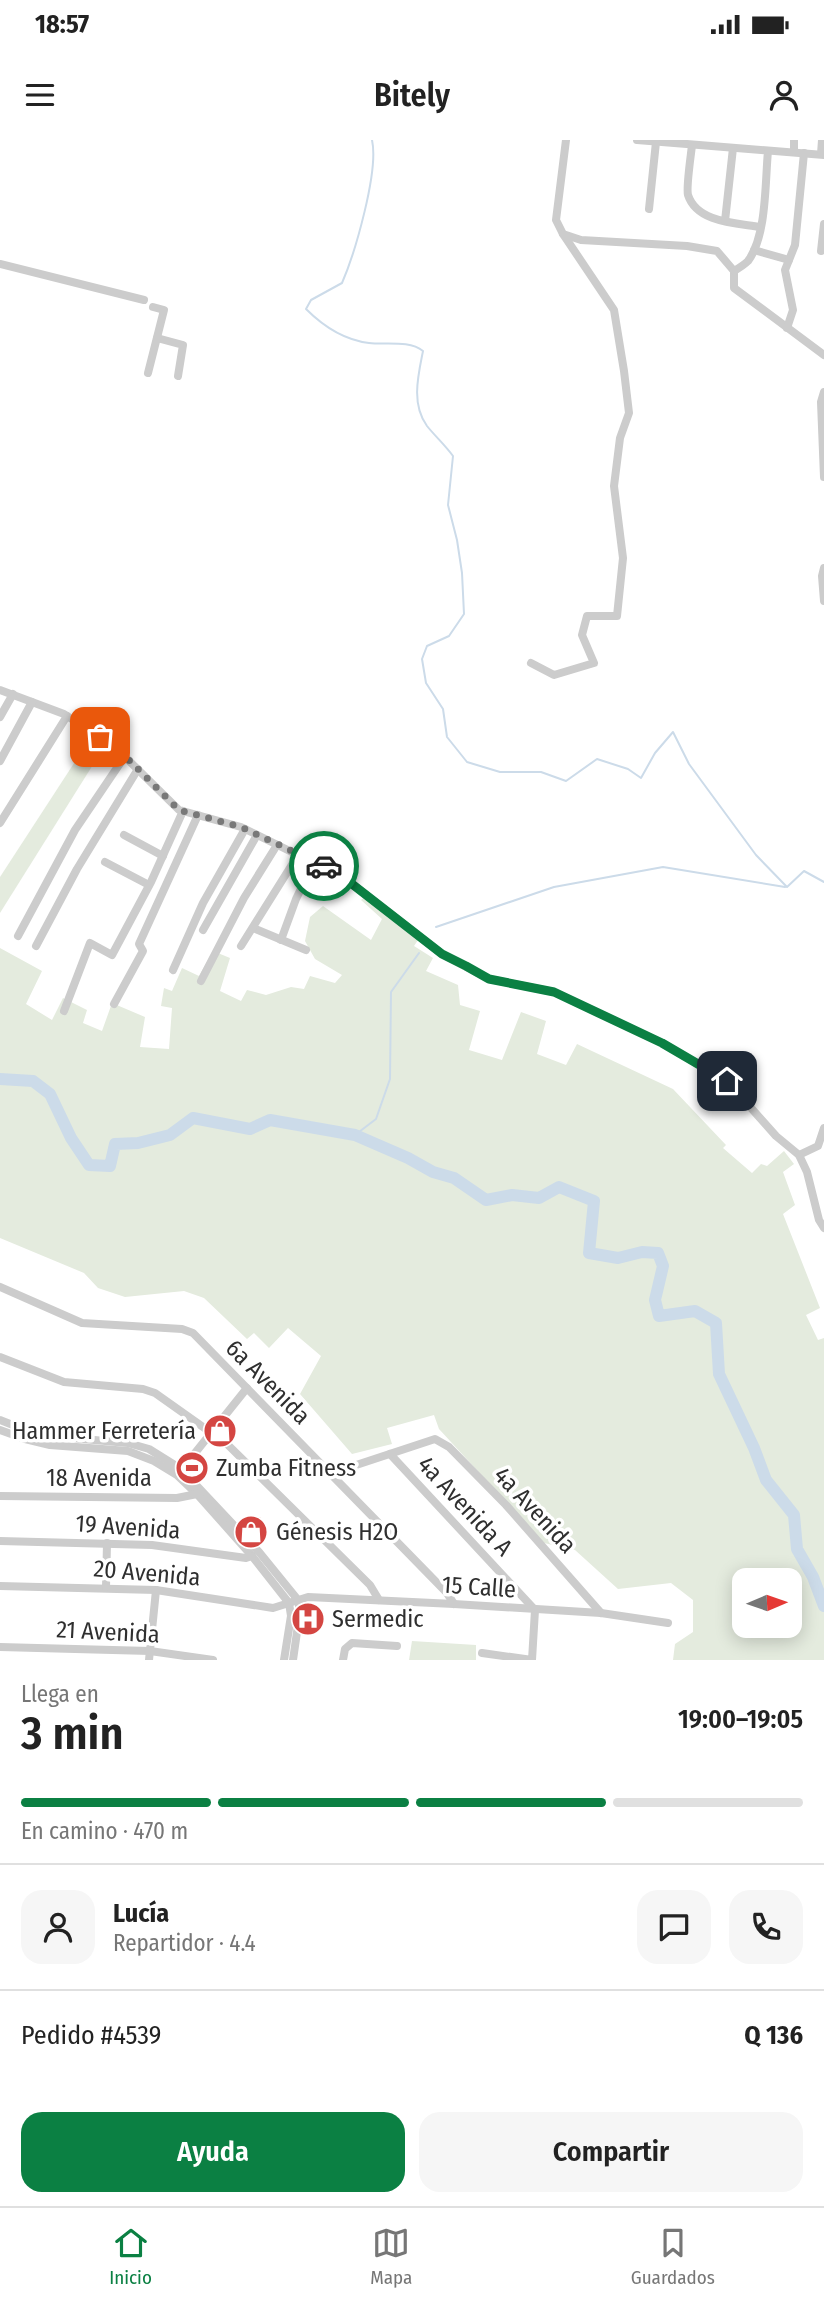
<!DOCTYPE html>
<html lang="es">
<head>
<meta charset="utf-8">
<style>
	:root { --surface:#fff; --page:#f6f6f6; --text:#222; --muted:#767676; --line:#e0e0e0; --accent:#0b8043 }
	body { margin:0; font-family:"Fira Sans Condensed",sans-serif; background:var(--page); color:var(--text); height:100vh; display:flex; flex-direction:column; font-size:26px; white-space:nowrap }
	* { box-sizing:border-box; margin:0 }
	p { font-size:23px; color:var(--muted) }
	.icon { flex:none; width:38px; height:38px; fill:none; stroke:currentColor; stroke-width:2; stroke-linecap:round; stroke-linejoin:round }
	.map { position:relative; height:1520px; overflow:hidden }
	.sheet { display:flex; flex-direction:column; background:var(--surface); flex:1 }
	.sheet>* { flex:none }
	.needle { width:46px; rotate:88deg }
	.tools { position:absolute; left:732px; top:1428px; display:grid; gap:14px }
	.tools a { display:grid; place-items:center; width:70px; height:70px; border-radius:14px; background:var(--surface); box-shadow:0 4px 18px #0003; font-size:35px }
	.pin { position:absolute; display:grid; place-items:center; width:60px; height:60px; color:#fff; margin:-30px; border-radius:14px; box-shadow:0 4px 10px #0006 }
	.courier { position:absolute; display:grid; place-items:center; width:70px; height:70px; margin:-35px; border:5px solid #0b8043; border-radius:50%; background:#fff; color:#222; box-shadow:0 2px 9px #0007 }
	.summary em { font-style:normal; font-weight:600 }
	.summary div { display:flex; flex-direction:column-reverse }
	.summary { display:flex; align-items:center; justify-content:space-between; height:119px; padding:0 21px }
	h1 { font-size:46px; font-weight:600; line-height:52px }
	.bar { display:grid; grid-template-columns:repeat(4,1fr); gap:10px 7px; align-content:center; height:84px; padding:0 21px }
	.bar i { height:9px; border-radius:5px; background:var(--line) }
	.bar .selected { background:var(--accent) }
	.bar p { grid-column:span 4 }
	.line { display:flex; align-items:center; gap:18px; padding:0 21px; border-top:2px solid var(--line) }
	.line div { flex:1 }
	.round { display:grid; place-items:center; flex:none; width:74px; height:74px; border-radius:21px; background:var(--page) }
	.action { display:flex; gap:14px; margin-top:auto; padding:14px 21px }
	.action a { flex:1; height:80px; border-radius:21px; background:var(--accent); color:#fff; font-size:28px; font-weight:600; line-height:80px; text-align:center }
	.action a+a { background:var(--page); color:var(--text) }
	.status { display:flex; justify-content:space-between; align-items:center; height:49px; padding:0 35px; background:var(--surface); direction:ltr }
	.status svg { height:19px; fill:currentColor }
	header { display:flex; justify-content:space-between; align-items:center; height:91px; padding:0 21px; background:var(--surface); font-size:32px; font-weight:600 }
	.dock { display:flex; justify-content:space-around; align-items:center; height:98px; border-top:2px solid var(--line); background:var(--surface); font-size:19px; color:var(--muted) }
	.dock a { display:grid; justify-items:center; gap:4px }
	.dock .selected { color:var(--accent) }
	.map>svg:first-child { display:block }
</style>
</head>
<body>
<div class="status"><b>18:57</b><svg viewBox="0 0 49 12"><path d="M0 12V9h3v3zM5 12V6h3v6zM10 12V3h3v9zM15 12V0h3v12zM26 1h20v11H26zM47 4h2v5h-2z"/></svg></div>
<header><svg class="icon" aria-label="menu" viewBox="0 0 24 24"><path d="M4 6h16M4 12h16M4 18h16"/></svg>Bitely<svg class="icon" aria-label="person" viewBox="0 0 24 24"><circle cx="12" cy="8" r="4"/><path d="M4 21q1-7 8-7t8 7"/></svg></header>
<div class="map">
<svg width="824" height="1520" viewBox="0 0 824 1520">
	<rect width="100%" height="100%" fill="#fff"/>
	<!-- green -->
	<g fill="#e4ebde" fill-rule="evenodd">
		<path d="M93,594l13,10 -106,169v-36z"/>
		<path d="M369,753l53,41 -8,12 19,12 -7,13 32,14 2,20 20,6 -11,39 33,10 19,-48 25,9 -9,33 29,11 11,-21 96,45 53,56 -3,3 29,25 9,-9 6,2 17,-15 10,13 -11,8 12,33 -12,9 37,94 -14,7 12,25 6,-2v322h-151l2,-16 18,-12v-32l-22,-17 -53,6 -43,-39 -31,-7 -105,-114 -5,-14 -47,13 5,16 -40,10 -52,-60 21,-38 -33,-28 -19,20 -15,-15 -7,6 -43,-41 -20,-7 -59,6 -27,-9 -14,-15 -84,-35v-290l42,23 -16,33 26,16 11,-22 24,12 -4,13 19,8 10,-28 33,14 -5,30 29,2 3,-41 -11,-2 3,-18 8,3 10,-23 17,8 14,-25 17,7 -10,33 21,10 6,-11 19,5 25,-8 13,2 6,-13 25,7 7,-8 -27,-16 -10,-18 5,-24 13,-11 48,34 11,-21 -21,-19zM744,1440h45v46h-45z"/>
		<path d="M412,1501l64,4v15h-67z"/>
	</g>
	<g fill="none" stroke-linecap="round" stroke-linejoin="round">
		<!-- stream -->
		<g stroke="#ccdbe9" stroke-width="2">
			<path d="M372,0c7,31 -17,113 -30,143l-31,17 -5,9c17,17 38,31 63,34 17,2 40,-3 54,8 -5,25 -12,53 4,75 8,10 18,19 26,30l-5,49 9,35 5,33 2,41 -15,22 -22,10 -5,13 4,24 17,26 4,28 20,25 33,10h41l25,9 31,-22 31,10 13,9 14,-25 18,-21 16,32 67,91 31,32 17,-16 20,11"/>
			<path d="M436,787l118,-40 109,-20 122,20"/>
			<path d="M355,995l21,-16 14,-40 1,-87 28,-39"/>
		</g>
		<!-- river -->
		<path stroke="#ccdbe9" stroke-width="12" d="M0,939l33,2 17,13 21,44 18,27 21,1 5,-22 23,-1 32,-8 23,-17 57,11 20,-9 85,15 53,23 25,14 21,6 32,22 26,-5 27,3 20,-11 35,14 -5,52 29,5 24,-6 16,1 5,13 -8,34 4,16 36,-5 21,12 3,51 35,74 12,32 28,35 3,34 16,28 11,29"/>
		<!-- minor -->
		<g stroke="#ccc" stroke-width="8">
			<path d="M566,0l-10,80 7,14 18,6 106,6 30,5 17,20v17l90,67"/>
			<path d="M637,0l187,15"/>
			<path d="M692,5c-1,10 -6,42 -4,50 9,28 49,28 72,32"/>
			<path d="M794,12v-12"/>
			<path d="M821,14l1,-14"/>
			<path d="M649,69l7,-67"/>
			<path d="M725,81l8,-73"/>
			<path d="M754,110l35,10"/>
			<path d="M821,111l3,-27"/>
			<path d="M0,124l144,36"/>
			<path d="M734,131c5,-3 10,-6 14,-10 19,-25 17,-80 20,-110"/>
			<path d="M787,188l6,-18 -8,-40 10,-25 9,-92"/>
			<path d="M157,198l26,7 -5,31"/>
			<path d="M148,233l16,-63 -11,-3"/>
			<path d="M824,252l-3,10 3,75"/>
			<path d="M824,428l-2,8 2,25"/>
			<path d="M531,523l23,12 40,-12 -12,-28 5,-19h30l6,-58 -9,-72 6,-48 9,-25 -5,-42 -10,-61 -51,-76"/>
			<path d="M0,550l64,24 52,34 63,62 62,17 67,33 26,10 108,84 47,25 65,13 108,51 65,38 49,55 23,19 8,17 12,48 5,8"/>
			<path d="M0,577l13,-23"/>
			<path d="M0,621l32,-59"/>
			<path d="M0,683l67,-107"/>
			<path d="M124,695l39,21"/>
			<path d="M105,722l44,23"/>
			<path d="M253,788l53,22"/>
			<path d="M203,790l54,-95"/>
			<path d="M18,796l57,-106 50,-74"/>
			<path d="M281,800l15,-41 18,-37"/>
			<path d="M36,806l41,-77 61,-100"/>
			<path d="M241,806l57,-91"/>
			<path d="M173,830l30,-67 42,-74"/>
			<path d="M201,841l43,-83 33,-53"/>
			<path d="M114,864l29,-53 -4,-7 59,-129"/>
			<path d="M64,871l26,-68 22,12 39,-73 32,-71"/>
			<path d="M799,1015l19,-9 6,-18"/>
			<path d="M0,1147l82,36 100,6 11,4 254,260 7,11"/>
			<path d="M0,1217l64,25 79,7 12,4 72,51 143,141 9,15"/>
			<path d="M0,1280l38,15 90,8 21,6 32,20 78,83 39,48 2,11 -7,49"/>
			<path d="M0,1290l25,9 25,6 78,6 26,10 23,14 20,19 55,62 37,47 2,13 -7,44"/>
			<path d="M390,1314l145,156 -3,50 -50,-7"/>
			<path d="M179,1333l68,-85"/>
			<path d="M332,1333l103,-34 14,8 57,58 95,108"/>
			<path d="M0,1356l177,2 20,-4"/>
			<path d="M0,1401l152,4 94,13 6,-2"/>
			<path d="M0,1446l156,4 117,18 35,-11 146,7 147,9 67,10"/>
			<path d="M106,1447l1,-44"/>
			<path d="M0,1507l150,4 63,9"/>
			<path d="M149,1520l7,-70"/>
			<path d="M343,1520l2,-11 7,-6 45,3"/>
		</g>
	</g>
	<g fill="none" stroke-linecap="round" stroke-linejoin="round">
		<!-- done -->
		<path stroke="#787878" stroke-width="7" stroke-dasharray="0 12.6" d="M100,597l17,11 62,62 62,17 83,39"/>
		<!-- route -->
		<path stroke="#0b8043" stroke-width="9" d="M324,726l10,4 108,84 24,12 23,13 65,13 108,51 65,38"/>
	</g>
	<!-- icons -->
	<defs>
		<symbol id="shop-disc" viewBox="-11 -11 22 22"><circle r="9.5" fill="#d44642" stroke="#fff"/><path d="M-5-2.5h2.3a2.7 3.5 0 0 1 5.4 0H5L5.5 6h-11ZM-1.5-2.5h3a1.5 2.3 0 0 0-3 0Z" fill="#fff"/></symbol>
		<symbol id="stadium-disc" viewBox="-11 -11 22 22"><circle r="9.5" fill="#d44642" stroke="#fff"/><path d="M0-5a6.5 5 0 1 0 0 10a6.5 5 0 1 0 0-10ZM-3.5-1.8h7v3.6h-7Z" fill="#fff"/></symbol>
		<symbol id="hospital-disc" viewBox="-11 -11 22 22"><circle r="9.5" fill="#d44642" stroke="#fff"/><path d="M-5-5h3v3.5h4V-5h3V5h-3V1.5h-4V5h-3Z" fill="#fff"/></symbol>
	</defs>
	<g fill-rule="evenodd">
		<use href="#shop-disc" x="201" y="1272" width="38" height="38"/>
		<use href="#stadium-disc" x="173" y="1309" width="38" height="38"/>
		<use href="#shop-disc" x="232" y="1373" width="38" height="38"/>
		<use href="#hospital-disc" x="289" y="1460" width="38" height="38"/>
	</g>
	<g text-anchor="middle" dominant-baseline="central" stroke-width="7" stroke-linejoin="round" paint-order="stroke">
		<!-- street labels -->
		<g font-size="24" fill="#2f2f2f" stroke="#fff">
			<text transform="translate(268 1242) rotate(45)">6a Avenida</text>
			<text x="99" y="1338">18 Avenida</text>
			<text transform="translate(465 1366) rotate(47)">4a Avenida A</text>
			<text transform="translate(535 1370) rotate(47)">4a Avenida</text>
			<text transform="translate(128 1387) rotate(4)">19 Avenida</text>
			<text transform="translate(147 1433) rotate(5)">20 Avenida</text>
			<text transform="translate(479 1447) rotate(4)">15 Calle</text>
			<text transform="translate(108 1492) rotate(3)">21 Avenida</text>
		</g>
		<!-- poi labels -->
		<g font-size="24" fill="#2f2f2f" stroke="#fff" text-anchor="start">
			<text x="196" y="1291" text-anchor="end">Hammer Ferretería</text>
			<text x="216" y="1328">Zumba Fitness</text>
			<text x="276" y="1392">Génesis H2O</text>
			<text x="332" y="1479">Sermedic</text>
		</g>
	</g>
</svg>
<div class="tools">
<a><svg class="needle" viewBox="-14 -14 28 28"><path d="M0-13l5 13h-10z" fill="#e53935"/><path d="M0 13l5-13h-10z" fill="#767676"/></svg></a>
</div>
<div class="pin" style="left:100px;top:597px;background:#ea580c"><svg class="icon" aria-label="bag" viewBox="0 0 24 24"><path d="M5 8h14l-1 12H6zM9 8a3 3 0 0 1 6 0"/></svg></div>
<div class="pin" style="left:727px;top:941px;background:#1f2937"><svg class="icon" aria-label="home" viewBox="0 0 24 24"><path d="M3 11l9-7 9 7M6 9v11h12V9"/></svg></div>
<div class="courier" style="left:324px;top:726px"><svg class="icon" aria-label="car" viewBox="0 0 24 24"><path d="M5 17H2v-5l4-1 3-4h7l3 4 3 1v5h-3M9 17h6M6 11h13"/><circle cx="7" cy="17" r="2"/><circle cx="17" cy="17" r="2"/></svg></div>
</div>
<section class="sheet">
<div class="summary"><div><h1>3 min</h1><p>Llega en</p></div><em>19:00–19:05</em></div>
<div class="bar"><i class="selected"></i><i class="selected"></i><i class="selected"></i><i></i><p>En camino · 470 m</p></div>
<div class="line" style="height:126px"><a class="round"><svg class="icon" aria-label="person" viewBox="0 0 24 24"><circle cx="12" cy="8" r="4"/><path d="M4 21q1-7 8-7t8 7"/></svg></a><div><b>Lucía</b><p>Repartidor · 4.4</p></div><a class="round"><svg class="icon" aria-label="chat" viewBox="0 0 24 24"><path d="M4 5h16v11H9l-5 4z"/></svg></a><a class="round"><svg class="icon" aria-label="phone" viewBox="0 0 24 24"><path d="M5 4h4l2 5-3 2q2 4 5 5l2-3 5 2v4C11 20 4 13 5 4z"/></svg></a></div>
<div class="line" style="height:91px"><div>Pedido #4539</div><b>Q 136</b></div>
<div class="action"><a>Ayuda</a><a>Compartir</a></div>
</section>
<nav class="dock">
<a class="selected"><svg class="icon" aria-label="home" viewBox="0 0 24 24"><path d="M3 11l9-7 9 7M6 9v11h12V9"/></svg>Inicio</a>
<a><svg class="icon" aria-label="map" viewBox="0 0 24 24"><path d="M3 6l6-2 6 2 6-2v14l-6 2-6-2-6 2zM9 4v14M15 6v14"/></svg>Mapa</a>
<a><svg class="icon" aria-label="saved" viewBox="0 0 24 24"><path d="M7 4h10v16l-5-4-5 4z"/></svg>Guardados</a>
</nav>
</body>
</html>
